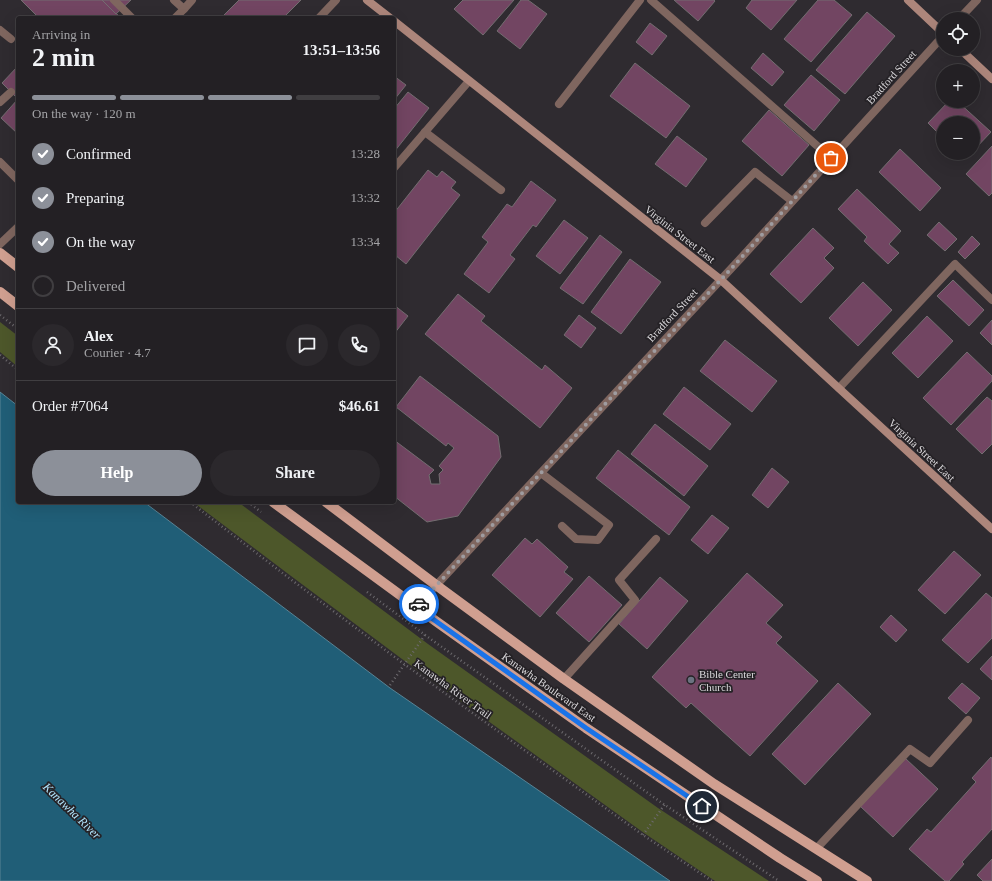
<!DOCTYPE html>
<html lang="en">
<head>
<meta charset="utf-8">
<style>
	:root { --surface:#232024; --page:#2b282c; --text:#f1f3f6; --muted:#a3a3a6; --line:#403e41; --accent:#8c9099 }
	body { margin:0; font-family:"Times New Roman",serif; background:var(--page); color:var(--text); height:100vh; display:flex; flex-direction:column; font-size:15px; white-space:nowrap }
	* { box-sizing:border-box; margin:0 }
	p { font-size:13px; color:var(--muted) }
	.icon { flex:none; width:22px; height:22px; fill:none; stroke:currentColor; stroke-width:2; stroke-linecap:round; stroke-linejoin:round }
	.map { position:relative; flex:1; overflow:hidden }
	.sheet { position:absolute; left:16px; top:16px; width:380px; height:488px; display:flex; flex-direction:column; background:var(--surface); border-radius:4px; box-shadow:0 4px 16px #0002,0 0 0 1px var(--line) }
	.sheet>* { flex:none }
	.buttons { position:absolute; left:936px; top:12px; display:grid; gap:8px }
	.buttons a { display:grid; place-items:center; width:44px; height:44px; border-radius:50%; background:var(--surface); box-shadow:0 4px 16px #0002,0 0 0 1px var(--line); font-size:20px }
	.pin { position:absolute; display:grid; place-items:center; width:34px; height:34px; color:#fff; margin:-17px; border:2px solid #fff; border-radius:50%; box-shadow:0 1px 4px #0007 }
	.courier { position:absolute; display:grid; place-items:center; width:40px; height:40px; margin:-20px; border:3px solid #1a73e8; border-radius:50%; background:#fff; color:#222; box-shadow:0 1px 5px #0007 }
	.summary em { font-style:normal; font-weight:700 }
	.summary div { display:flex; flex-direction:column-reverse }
	.summary { display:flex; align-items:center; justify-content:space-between; height:68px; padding:0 16px }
	h1 { font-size:26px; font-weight:700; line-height:30px }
	.bar { display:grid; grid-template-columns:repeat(4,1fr); gap:6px 4px; align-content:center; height:48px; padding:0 16px }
	.bar i { height:5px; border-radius:3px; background:var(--line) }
	.bar .on { background:var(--accent) }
	.bar p { grid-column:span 4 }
	.line { display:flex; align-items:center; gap:10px; padding:0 16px; border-top:1px solid var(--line) }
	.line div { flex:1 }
	.round { display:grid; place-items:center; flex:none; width:42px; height:42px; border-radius:21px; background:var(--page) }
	ol { padding:0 16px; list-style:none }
	li { display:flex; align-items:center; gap:12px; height:44px }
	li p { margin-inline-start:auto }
	li .icon { padding:4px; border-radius:50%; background:var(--accent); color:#fff; stroke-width:4 }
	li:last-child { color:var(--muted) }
	li i { width:22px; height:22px; border:2px solid var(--line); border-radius:50% }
	.action { display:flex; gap:8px; margin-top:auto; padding:8px 16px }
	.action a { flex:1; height:46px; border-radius:24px; background:var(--accent); color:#fff; font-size:16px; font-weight:700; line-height:46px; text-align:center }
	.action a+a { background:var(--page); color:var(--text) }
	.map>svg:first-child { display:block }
</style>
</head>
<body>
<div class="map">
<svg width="992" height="881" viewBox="0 0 992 881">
	<rect width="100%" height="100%" fill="#2f2b30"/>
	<!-- green -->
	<g fill="#4d572a">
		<path d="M0,322l18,14v31l-18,-15z"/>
		<path d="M193,502h45l190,142 230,164 111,73h-54l-71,-48 -238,-171 -119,-89z"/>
	</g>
	<!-- water -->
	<path fill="#205e77" stroke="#588395" d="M0,392l18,14v96h126l246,186 280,193h-670z"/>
	<!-- building -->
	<g fill="#724562" stroke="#736d70">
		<path d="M21,0h81l19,18h-82z"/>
		<path d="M102,0h29l-15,14z"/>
		<path d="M239,0h62l-18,18h-62z"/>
		<path d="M463,0h51l-31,35 -29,-26z"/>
		<path d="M521,0h7l19,14 -27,35 -23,-18z"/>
		<path d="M674,0h40l1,1 -17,20z"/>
		<path d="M752,0h45l-26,30 -25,-22z"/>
		<path d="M818,0h16l18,15 -41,47 -27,-23z"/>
		<path d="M867,12l28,24 -50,58 -29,-24z"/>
		<path d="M650,23l17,13 -15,19 -16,-13z"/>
		<path d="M763,53l21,19 -12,14 -21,-18z"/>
		<path d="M635,63l55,43 -24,32 -56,-42z"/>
		<path d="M18,66v33l-16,-16z"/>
		<path d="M811,75l29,25 -26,31 -30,-26z"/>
		<path d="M394,76l12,9 -12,15z"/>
		<path d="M408,92l21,16 -35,44v-43z"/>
		<path d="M18,99v35l-17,-16z"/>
		<path d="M949,101h8l34,31 -18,19v-28h-30v15l-15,-15z"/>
		<path d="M769,110l40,35 -27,31 -40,-35z"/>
		<path d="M677,136l30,23 -21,28 -31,-23z"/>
		<path d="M992,146v47l-3,3 -23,-22z"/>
		<path d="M900,149l41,39 -21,23 -41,-39z"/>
		<path d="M959,153h12l-6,6z"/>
		<path d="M428,170l9,7 5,-6 14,11 -5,6 9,7 -54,69 -11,-9 -1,2v-44z"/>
		<path d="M531,181l25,19 -20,27 -3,-2 -23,30 5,4 -26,34 -25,-19 24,-32 -6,-5 25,-33 5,3z"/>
		<path d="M857,189l44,42 -12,13 10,9 -11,11 -24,-23 3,-4 -29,-28z"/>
		<path d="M564,220l24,18 -28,36 -24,-18z"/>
		<path d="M939,222l18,17 -12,12 -18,-16z"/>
		<path d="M813,228l21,20 -10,10 10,10 -33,35 -31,-29z"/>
		<path d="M600,235l22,17 -39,52 -23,-16z"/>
		<path d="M972,236l8,8 -15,15 -7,-7z"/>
		<path d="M630,259l31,23 -40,52 -30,-22z"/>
		<path d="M953,280l31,30 -15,16 -32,-30z"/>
		<path d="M863,282l29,28 -34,36 -29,-28z"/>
		<path d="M458,294l27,22 -4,5 61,49 3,-5 27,23 -32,40 -115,-94z"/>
		<path d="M394,305l14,11 -14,18z"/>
		<path d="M579,315l17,13 -15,20 -17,-13z"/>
		<path d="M927,316l26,25 -35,37 -26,-25z"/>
		<path d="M992,320v25l-12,-12z"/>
		<path d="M725,340l52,41 -25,31 -52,-41z"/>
		<path d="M967,352l25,24v5l-41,44 -28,-27z"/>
		<path d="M420,376l78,60 3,21 -43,59 -31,6 -33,-26v-56l40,30 -5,5 2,9h9l-1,-10 4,-4 -4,-4 15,-18 -6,-5 -2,3 -50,-39z"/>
		<path d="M684,387l47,37 -21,26 -47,-36z"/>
		<path d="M987,397l5,4v43l-10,10 -26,-25z"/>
		<path d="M655,424l53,42 -24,30 -53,-42z"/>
		<path d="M618,450l72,57 -21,28 -73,-57z"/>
		<path d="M772,468l17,14 -21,26 -16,-13z"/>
		<path d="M712,515l17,13 -21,26 -17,-14z"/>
		<path d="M525,538l7,6 5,-5 31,28 -4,5 9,7 -33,38 -48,-42z"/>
		<path d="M954,551l27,24 -36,39 -27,-24z"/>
		<path d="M747,573l36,32 -17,18 16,14 -6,6 42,38 -68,75 -59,-53 -5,5 -34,-31z"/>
		<path d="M589,576l33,29 -33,37 -33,-29z"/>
		<path d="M660,577l28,24 -41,48 -28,-25z"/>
		<path d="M986,593l6,5v40l-24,25 -26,-23z"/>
		<path d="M891,615l16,15 -11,12 -16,-15z"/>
		<path d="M992,656v24l-12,-11z"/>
		<path d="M838,683l33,31 -66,71 -33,-31z"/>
		<path d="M962,683l18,15 -14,16 -18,-16z"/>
		<path d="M991,757l1,2v70l-30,33 2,2 -15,17h-4l-36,-32 18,-20 4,3 45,-50 -4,-4z"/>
		<path d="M905,758l33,31 -45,48 -33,-31z"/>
		<path d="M992,859v22h-9l-6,-6z"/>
	</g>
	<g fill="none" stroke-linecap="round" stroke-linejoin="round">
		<!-- path -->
		<g stroke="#6d6a6e" stroke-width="2.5" stroke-dasharray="1 3" stroke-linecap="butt">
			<path d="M0,315l18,14"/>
			<path d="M0,355l18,15"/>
			<path d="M190,502l95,73 119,89 239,171 69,46"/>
			<path d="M248,502l13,10"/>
			<path d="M367,592l65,48 230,163 117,78"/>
			<path d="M390,685l35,-50"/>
			<path d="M643,835l22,-31"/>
		</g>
		<!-- service -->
		<g stroke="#7f665f" stroke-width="8">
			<path d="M114,0l18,18"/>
			<path d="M174,0l10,9 8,-9"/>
			<path d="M651,0l180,158"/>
			<path d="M175,18l9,-9"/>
			<path d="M319,18l17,-18"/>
			<path d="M0,30l11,9"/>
			<path d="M0,102l11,-10"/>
			<path d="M559,104l81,-104"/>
			<path d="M425,132l76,58"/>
			<path d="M0,162l18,18"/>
			<path d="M394,168l75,-87"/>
			<path d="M705,223l50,-51 37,29"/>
			<path d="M0,244l18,-17"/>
			<path d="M839,388l116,-124 37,36"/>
			<path d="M541,473l68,52 -11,15 -22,-1 -14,-13"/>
			<path d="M564,679l71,-79 -16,-20 37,-41"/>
			<path d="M816,849l94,-100 20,14 38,-43"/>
		</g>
		<!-- minor -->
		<g stroke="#7f665f" stroke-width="8">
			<path d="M959,19l18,-19"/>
			<path d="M416,607l325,-349 202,-222"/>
		</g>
		<!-- secondary -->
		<g stroke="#ad867b" stroke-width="8">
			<path d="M367,0l23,18"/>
			<path d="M908,0l35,33"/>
			<path d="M394,21l327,259 271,249"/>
			<path d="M960,49l32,30"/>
		</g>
		<!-- primary -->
		<g stroke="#d09f90" stroke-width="10">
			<path d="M0,253l18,14"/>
			<path d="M0,292l18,14"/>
			<path d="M273,502l164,120 149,106 194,130 37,23"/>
			<path d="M326,502l110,83 128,94 150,105 153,97"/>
		</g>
	</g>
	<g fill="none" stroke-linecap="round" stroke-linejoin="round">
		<!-- done -->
		<path stroke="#9f9ca0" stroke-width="4" stroke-dasharray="0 7.2" d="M419,604l322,-346 90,-100"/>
		<!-- route -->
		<path stroke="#1a73e8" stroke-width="5" d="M419,604l-3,3 21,15 149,106 116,78"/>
	</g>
	<!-- markers -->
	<circle fill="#6b7280" stroke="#252226" stroke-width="1.5" cx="691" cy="680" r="4"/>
	<g text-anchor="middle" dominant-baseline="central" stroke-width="3.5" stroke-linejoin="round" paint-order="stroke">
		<!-- street labels -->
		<g font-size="11" fill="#dbd9dc" stroke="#252226">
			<text transform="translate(891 77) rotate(-48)">Bradford Street</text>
			<text transform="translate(680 234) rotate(38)">Virginia Street East</text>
			<text transform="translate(672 315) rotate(-47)">Bradford Street</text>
			<text transform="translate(922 450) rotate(43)">Virginia Street East</text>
			<text transform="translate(549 687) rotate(35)">Kanawha Boulevard East</text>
			<text transform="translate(453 689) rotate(36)">Kanawha River Trail</text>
		</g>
		<!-- poi labels -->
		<g font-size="11" fill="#dbd9dc" stroke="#252226" text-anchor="start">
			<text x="699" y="674">Bible Center<tspan x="699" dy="13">Church</tspan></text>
		</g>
		<!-- water labels -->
		<g font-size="12" font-style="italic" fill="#b1e5fd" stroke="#252226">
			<text transform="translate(72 811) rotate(44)">Kanawha River</text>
		</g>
	</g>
</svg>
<div class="buttons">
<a><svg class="icon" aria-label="locate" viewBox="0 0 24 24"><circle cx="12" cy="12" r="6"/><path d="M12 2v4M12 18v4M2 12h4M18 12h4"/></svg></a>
<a>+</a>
<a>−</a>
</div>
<div class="pin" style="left:831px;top:158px;background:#ea580c"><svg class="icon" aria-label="bag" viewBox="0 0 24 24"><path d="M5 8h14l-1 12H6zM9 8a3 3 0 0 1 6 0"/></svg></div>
<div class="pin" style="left:702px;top:806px;background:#1f2937"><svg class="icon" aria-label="home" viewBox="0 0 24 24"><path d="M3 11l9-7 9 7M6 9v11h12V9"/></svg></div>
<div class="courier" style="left:419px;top:604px"><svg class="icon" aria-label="car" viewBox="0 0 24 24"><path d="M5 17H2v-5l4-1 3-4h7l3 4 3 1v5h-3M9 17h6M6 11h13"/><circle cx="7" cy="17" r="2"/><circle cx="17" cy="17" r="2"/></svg></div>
<section class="sheet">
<div class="summary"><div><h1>2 min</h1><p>Arriving in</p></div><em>13:51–13:56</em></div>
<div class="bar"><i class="on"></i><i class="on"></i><i class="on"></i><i></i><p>On the way · 120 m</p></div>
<ol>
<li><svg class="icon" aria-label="check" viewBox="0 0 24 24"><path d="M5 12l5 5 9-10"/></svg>Confirmed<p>13:28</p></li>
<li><svg class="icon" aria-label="check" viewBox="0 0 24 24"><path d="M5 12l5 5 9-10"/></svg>Preparing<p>13:32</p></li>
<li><svg class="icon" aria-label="check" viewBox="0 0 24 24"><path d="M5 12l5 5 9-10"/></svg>On the way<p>13:34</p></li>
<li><i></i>Delivered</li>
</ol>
<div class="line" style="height:72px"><a class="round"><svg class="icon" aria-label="person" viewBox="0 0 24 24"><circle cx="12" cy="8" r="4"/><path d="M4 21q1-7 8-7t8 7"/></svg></a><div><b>Alex</b><p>Courier · 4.7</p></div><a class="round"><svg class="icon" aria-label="chat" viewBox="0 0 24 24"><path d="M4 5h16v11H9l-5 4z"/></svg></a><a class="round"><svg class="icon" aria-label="phone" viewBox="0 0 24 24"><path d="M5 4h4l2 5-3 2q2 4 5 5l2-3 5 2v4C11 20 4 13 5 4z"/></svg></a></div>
<div class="line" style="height:52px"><div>Order #7064</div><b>$46.61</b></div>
<div class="action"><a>Help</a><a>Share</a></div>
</section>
</div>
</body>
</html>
